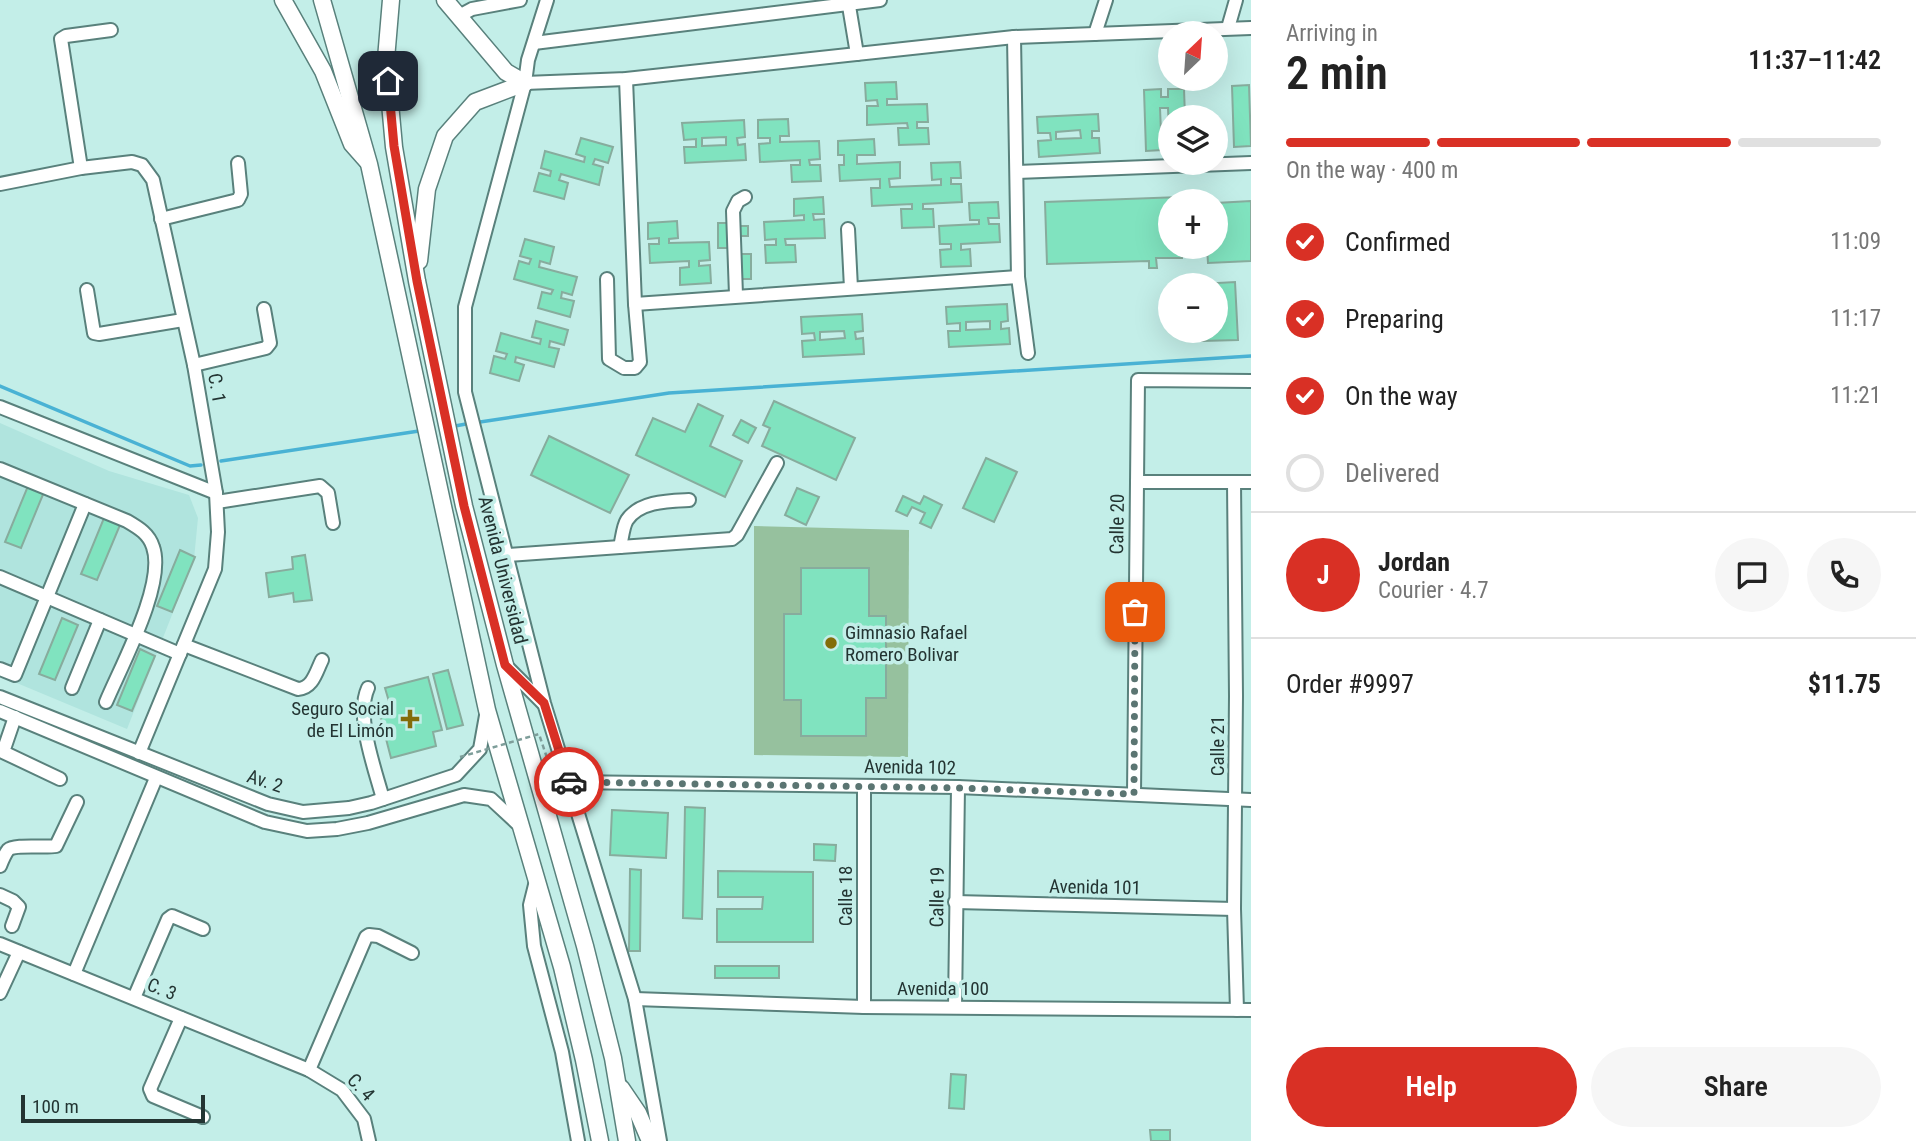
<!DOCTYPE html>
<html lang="en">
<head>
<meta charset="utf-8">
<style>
	:root { --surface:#fff; --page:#f6f6f6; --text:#222; --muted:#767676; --line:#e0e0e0; --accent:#d93025 }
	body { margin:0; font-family:"Roboto Condensed",sans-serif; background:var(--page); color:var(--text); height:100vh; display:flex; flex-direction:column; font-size:26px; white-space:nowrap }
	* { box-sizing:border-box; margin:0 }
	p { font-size:23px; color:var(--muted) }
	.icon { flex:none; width:38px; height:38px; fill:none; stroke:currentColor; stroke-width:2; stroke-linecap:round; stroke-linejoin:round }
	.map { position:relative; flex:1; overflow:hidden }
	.sheet { display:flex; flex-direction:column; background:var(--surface); width:665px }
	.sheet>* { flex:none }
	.needle { width:46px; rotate:25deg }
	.fabs { position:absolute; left:1158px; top:21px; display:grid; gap:14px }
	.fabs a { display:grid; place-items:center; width:70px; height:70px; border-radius:50%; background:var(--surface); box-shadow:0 7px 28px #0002; font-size:35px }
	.scale { position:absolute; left:21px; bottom:18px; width:184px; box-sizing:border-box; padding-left:7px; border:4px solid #233432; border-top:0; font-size:19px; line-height:24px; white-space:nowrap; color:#233432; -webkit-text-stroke:5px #c3eee8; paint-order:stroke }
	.pin { position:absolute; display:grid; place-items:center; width:60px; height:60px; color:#fff; margin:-30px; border-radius:14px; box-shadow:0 4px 10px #0006 }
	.courier { position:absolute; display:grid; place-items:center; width:70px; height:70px; margin:-35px; border:5px solid #d93025; border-radius:50%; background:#fff; color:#222; box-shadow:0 2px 9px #0007 }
	.summary em { font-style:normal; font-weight:600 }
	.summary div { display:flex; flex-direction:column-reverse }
	.summary { display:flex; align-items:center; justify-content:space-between; height:119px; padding:0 35px }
	h1 { font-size:46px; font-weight:600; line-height:52px }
	.bar { display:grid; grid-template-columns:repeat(4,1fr); gap:10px 7px; align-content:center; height:84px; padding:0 35px }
	.bar i { height:9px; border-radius:5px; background:var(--line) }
	.bar .active { background:var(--accent) }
	.bar p { grid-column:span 4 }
	.line { display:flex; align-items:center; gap:18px; padding:0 35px; border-top:2px solid var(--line) }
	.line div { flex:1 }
	.round { display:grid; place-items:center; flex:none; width:74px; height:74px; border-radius:37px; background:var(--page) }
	ol { padding:0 35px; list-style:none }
	li { display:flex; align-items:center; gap:21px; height:77px }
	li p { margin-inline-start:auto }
	li .icon { padding:7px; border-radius:50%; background:var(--accent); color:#fff; stroke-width:4 }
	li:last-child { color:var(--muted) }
	li i { width:38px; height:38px; border:4px solid var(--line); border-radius:50% }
	.cta { display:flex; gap:14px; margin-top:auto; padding:14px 35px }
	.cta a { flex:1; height:80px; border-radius:42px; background:var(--accent); color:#fff; font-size:28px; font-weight:600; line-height:80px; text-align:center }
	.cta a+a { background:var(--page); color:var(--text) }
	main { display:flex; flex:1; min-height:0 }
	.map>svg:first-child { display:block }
</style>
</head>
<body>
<main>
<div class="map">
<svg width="1251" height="1141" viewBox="0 0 1251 1141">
	<rect width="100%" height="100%" fill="#c3eee8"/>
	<!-- built -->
	<path fill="#b0e4de" d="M0,423l109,48 80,24 9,23 -4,41 -67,170 -127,-53z"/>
	<!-- green -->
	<path fill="#96c19e" d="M754,526l155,4 -1,227 -154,-2z"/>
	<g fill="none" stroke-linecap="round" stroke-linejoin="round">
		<!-- stream -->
		<g stroke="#49b2d4" stroke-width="3.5">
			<path d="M0,386l190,80 11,-1"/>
			<path d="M480,422l189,-29 582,-37"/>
			<path d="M455,426l11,-2"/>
			<path d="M221,461l198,-30"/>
		</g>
	</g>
	<!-- building -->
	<g fill="#80e3bf" stroke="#87ac9d" stroke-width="2" fill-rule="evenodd">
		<path d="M896,82l1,17h-10v6l40,-1 1,18h-11v6h11l1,16 -30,1 -1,-17h10l-1,-5 -40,2v-19h11l-1,-6 -11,1 -1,-18z"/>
		<path d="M1249,85l2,61 -17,1 -2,-61z"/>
		<path d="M1161,89v8h7v-8h16l1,28h-14v33l-1,-12h-8v12l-16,1 -2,-61zM1160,108h8l1,24h-8z"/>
		<path d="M1098,114l1,17h-7v7h7l1,15 -61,4 -1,-16 13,-1 -1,-7h-12l-1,-16zM1080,130l1,8 -25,1v-7z"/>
		<path d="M788,119l1,17h-9v6l39,-1 1,18 -11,1 1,5h10l1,16 -29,1 -1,-17h9v-5l-40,2 -1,-18 11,-1v-5h-12v-18z"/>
		<path d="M744,120l1,17 -8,1 1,7 7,-1 1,16 -61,3 -1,-16h12v-8l-12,1 -2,-17zM726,137v8l-24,1v-8z"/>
		<path d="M581,138l32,9 -5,16 -13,-4 -2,5 10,3 -4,18 -38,-11 -2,6 9,3 -4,16 -30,-8 5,-18 11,3 1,-5 -10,-3 4,-17 39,11 1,-5 -9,-3z"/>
		<path d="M874,139l1,16h-18v9l43,-2v16l-11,1 1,8 51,-2v-6l-9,1 -1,-17 29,-1 1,16h-10v6h10l1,18 -39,2v5h10l1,18 -32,1 -1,-19h11v-5l-40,2 -1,-18h9v-9l-40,2 -1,-16h5v-10h-6v-14z"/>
		<path d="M823,197l1,17h-11l1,6 10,-1 1,19 -40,1 1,6h9l1,17 -30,1 -1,-18h11v-6l-11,1 -1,-18 40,-2v-5l-10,1v-17z"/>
		<path d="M1180,197v4h-9v46h11v11h-26l1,10h-8v-7l-102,3 -2,-62z"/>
		<path d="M1251,201v60l-43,2 -1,-16h9v-44z"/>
		<path d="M998,202l1,16h-11l1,6h10l1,18 -39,2v6l9,-1 1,17 -30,1 -1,-17 11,-1v-5h-11l-1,-18 40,-2v-4h-9l-1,-17z"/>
		<path d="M677,221l1,17 -9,1v4l40,-1 1,18 -11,1v5l11,-1 1,18 -31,2v-17l9,-1v-6l-39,2 -1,-19h10v-6l-11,1v-16z"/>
		<rect x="718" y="223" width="10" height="25"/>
		<rect x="738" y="226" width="10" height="10"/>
		<path d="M525,239l29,8 -4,17 -10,-3 -1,6 38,10 -5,18 -10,-3 -1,6 13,3 -4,16 -32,-9 4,-16 9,2 2,-4 -39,-11 5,-18 10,3 2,-5 -11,-3z"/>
		<path d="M740,254h11v25h-10z"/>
		<path d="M1235,282l3,58 -36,1v-10h14v-46l-16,-1z"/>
		<path d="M1007,304l1,17 -7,1v7l8,-1 1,16 -61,3 -1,-16h12v-8l-13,1 -1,-17zM990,321v8l-24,1v-8z"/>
		<path d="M862,314l1,17 -8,1 1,7 7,-1 1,16 -61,3 -1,-16 13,-1 -1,-7 -12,1 -1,-17zM844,331l1,7 -25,2v-8z"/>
		<path d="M536,321l32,9 -4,15 -14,-4 -1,6 10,2 -5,18 -38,-10 -1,5 9,3 -5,16 -29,-8 4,-17 11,3 2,-5 -11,-3 5,-18 39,11 1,-5 -9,-2z"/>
		<path d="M774,401l81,37 -19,42 -74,-34 8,-18 -7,-3z"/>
		<path d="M698,404l25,12 -13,30 32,15 -17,36 -89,-42 17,-37 32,14z"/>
		<path d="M741,420l15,8 -8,15 -15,-8z"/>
		<path d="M549,436l80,39 -19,38 -79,-38z"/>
		<path d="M986,458l31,14 -23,50 -31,-14z"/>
		<path d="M28,486l16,6 -23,56 -16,-6z"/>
		<path d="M797,488l22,9 -13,28 -21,-10z"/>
		<path d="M903,496l17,8 4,-8 18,9 -11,23 -11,-5 5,-10 -13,-6 -5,9 -11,-5z"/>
		<path d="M104,518l16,7 -23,55 -16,-6z"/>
		<path d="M180,550l15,7 -23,55 -15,-6z"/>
		<path d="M305,555l7,45 -18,2 -1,-9 -24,4 -3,-24 27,-4 -1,-12z"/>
		<path d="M801,568h68v48h17v82h-20v38h-65v-36h-17v-86h17z"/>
		<path d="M62,618l16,7 -23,55 -16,-6z"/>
		<path d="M140,649l15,7 -23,55 -15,-6z"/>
		<path d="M448,670l15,55 -16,4 -14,-55z"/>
		<path d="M428,677l14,53 -9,2 3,14 -45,12 -13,-50 12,-3 -5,-17z"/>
		<path d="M685,807l20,1 -3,111 -19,-1z"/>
		<path d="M612,810l56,3 -2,45 -56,-3z"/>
		<path d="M814,844l22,1 -1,16 -21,-1z"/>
		<path d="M630,869l11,1 -1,81h-11z"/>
		<path d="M718,871l95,1v70h-96v-33h45l1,-12h-45z"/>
		<rect x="715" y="966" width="64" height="12"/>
		<path d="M951,1074l15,1 -2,34 -15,-1z"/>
		<path d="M1150,1130h20v11h-19z"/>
	</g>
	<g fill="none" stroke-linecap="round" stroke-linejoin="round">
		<defs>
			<g id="minor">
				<path d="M547,0l-19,60 -3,23 -60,224v85l79,311 91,296 25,142"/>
				<path d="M848,0l9,54"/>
				<path d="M459,16l13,-7 48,-9"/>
				<path d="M1228,28l8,-28"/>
				<path d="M1095,34l11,-34"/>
				<path d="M1014,37l4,240 10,76"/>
				<path d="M534,43l346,-43"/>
				<path d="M525,83l101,-4 388,-42 237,-9"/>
				<path d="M81,168l-20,-129 5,-3 45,-6"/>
				<path d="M1017,172l234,-9"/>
				<path d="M0,184l81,-16 51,-6 10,3 11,15 41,185 22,128 2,39 -3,37 -76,184"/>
				<path d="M161,219l77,-19 3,-6 -3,-31"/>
				<path d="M848,229l3,59"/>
				<path d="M607,279l2,80 15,9h11l5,-6 -5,-58 -9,-225"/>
				<path d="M87,290l7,43 5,1 84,-14"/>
				<path d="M736,295l-3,-84 5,-10 7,-4"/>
				<path d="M635,304l383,-27"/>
				<path d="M194,365l72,-17 4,-5 -6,-34"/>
				<path d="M0,407l216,86"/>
				<path d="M0,469l127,52c12,7 22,13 26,26 13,37 -32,119 -47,155"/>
				<path d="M1137,482h114"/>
				<path d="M1234,482l2,214 -2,213 3,101"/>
				<path d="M217,502l103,-16 8,7 5,30"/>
				<path d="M620,547c2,-8 3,-21 7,-27 13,-19 41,-19 62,-20"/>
				<path d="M508,555l224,-16 5,-4 40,-72"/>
				<path d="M0,577l180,77"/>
				<path d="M184,645l114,44c15,-1 18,-17 24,-29"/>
				<path d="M505,665l38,38"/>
				<path d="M0,669l15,6 70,-171"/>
				<path d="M72,688l28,-68"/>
				<path d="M368,688c-13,28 7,81 15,111"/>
				<path d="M0,697l268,107 35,8 46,-4 22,-5 85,-28 24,-26 7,-39"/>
				<path d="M0,711l265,111 42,9 30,-2 31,-6 96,-28 27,4 28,26"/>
				<path d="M15,717l-12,35 57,27"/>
				<path d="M567,782l391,5 293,13"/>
				<path d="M1134,794l4,-414 113,1"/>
				<path d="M0,866c2,-5 5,-12 8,-16 6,-6 37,-2 48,-4l21,-44"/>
				<path d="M536,881l-6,24 4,41 28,106 16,89"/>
				<path d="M0,895l13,6 6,6 -7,19"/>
				<path d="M955,902l279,7"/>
				<path d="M0,944l309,126 33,20 22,29 5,22"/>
				<path d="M74,974l82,-196"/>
				<path d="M0,993l19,-41"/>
				<path d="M134,998l34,-79 4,-3 31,13"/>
				<path d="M635,999l229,8 387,3"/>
				<path d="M864,1007v-221"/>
				<path d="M955,1007l3,-220"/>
				<path d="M181,1018l-31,71 3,7 50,21"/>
				<path d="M309,1070l57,-133 3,-2 9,1 34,17"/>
			</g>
			<g id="major">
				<path d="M283,0l40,71 29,73 15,17"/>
				<path d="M322,0l47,164 118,546 75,257 22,93 16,81"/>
				<path d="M391,0l-5,59 8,88 23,134 47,225 41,159 80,281 28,112 14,83"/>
				<path d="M445,0l61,72 19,11"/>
				<path d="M419,261l8,-72 18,-53 30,-34 50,-19"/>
				<path d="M621,1088l17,25 12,28"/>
			</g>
		</defs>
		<!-- minor casing -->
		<use href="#minor" stroke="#59817c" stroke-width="16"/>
		<!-- major casing -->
		<use href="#major" stroke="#59817c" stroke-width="19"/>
		<!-- minor -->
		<use href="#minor" stroke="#fff" stroke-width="12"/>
		<!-- major -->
		<use href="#major" stroke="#fff" stroke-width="16"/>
		<!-- path-bridge -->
		<path stroke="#7e9e9a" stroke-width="2.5" stroke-dasharray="5 3.5" stroke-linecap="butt" d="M460,757l79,-23 9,27"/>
	</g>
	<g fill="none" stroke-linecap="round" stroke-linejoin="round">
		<!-- done -->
		<path stroke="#5b7572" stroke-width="7" stroke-dasharray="0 12.6" d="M569,782l389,6 176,6 1,-182"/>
		<!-- route -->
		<path stroke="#d93025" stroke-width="9" d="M388,81l6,65 23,135 47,225 41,159 39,38 25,79"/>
	</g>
	<!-- markers -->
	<g fill="#836d09" stroke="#c3eee8" stroke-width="2.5">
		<circle cx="831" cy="643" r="7"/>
		<path d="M406.5 708.5h7v7h7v7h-7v7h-7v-7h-7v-7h7z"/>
	</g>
	<g text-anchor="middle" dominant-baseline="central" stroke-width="7" stroke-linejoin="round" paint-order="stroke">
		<!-- street labels -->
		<g font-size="19" fill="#233432" stroke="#c3eee8">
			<text transform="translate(217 388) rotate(80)">C. 1</text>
			<text transform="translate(1117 524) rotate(-89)">Calle 20</text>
			<text transform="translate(503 570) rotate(76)">Avenida Universidad</text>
			<text transform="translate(1217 746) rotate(-90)">Calle 21</text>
			<text transform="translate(910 767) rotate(1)">Avenida 102</text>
			<text transform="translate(265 781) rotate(18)">Av. 2</text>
			<text transform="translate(1095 887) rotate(1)">Avenida 101</text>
			<text transform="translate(845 896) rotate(-90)">Calle 18</text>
			<text transform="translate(937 897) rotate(-89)">Calle 19</text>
			<text x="943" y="988">Avenida 100</text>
			<text transform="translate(162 989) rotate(22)">C. 3</text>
			<text transform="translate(361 1087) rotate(46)">C. 4</text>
		</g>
		<!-- poi labels -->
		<g font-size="19" fill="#233432" stroke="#c3eee8" text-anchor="start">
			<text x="845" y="632">Gimnasio Rafael<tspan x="845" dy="22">Romero Bolivar</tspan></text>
			<text x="394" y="708" text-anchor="end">Seguro Social<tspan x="394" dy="22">de El Limón</tspan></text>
		</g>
	</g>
</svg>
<div class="fabs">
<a><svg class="needle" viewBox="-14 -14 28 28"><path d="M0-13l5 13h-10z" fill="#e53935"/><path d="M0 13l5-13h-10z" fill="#767676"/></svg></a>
<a><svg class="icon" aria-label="layers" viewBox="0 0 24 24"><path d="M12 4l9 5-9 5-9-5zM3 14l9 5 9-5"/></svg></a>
<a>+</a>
<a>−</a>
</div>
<div class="scale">100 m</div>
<div class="pin" style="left:1135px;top:612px;background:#ea580c"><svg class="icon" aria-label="bag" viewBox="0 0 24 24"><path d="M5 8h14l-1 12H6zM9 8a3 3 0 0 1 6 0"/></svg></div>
<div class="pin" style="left:388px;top:81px;background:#1f2937"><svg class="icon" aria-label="home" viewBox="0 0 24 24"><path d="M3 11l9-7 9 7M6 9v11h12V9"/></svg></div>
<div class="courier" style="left:569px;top:782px"><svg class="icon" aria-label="car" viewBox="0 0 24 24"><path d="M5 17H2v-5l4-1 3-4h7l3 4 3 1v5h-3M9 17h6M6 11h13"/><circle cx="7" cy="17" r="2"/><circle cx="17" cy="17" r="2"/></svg></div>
</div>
<section class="sheet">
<div class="summary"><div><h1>2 min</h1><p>Arriving in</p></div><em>11:37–11:42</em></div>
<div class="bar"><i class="active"></i><i class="active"></i><i class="active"></i><i></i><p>On the way · 400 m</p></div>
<ol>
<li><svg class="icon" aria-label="check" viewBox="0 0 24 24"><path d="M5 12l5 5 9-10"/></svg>Confirmed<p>11:09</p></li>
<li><svg class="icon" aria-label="check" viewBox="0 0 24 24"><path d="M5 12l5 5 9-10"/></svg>Preparing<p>11:17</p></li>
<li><svg class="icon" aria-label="check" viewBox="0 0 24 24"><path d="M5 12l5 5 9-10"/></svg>On the way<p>11:21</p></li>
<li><i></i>Delivered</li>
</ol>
<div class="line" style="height:126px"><b class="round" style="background:var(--accent);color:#fff">J</b><div><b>Jordan</b><p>Courier · 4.7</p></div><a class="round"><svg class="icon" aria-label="chat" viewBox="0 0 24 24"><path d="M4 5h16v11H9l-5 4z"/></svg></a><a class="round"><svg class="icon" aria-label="phone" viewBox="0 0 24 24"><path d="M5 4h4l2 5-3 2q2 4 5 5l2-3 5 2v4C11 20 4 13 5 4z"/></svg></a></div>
<div class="line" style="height:91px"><div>Order #9997</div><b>$11.75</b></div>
<div class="cta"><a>Help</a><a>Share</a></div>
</section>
</main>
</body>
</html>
